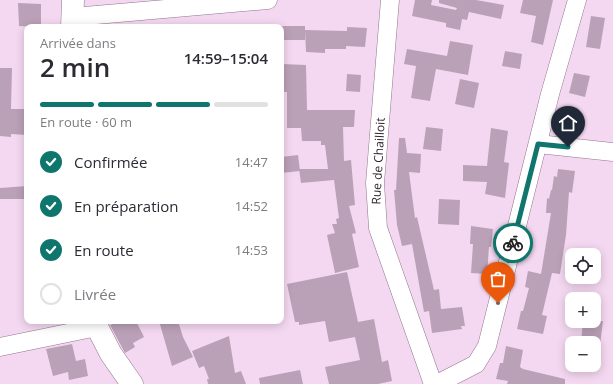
<!DOCTYPE html>
<html lang="fr">
<head>
<meta charset="utf-8">
<style>
	:root { --surface:#fff; --page:#f2f2f3; --text:#2b2b33; --muted:#7c7c81; --line:#e1e1e2; --accent:#0f766e }
	body { margin:0; font-family:"Open Sans",sans-serif; background:var(--page); color:var(--text); height:100vh; display:flex; flex-direction:column; font-size:15px; white-space:nowrap }
	* { box-sizing:border-box; margin:0 }
	p { font-size:13px; color:var(--muted) }
	.icon { flex:none; width:22px; height:22px; fill:none; stroke:currentColor; stroke-width:2; stroke-linecap:round; stroke-linejoin:round }
	.map { position:relative; flex:1; overflow:hidden }
	.sheet { position:absolute; left:24px; top:24px; width:260px; height:300px; display:flex; flex-direction:column; background:var(--surface); border-radius:8px; box-shadow:0 2px 10px #0003 }
	.sheet>* { flex:none }
	.controls { position:absolute; left:565px; top:248px; display:grid; gap:8px }
	.controls a { display:grid; place-items:center; width:36px; height:36px; border-radius:8px; background:var(--surface); box-shadow:0 2px 10px #0003; font-size:20px }
	.pin { position:absolute; display:grid; place-items:center; width:34px; height:34px; color:#fff; margin:-41px -17px; border-radius:50% 50% 50% 0; rotate:-45deg; box-shadow:0 0 4px #0007 }
	.pin .icon { rotate:45deg }
	.courier { position:absolute; display:grid; place-items:center; width:40px; height:40px; margin:-20px; border:3px solid #0f766e; border-radius:50%; background:#fff; color:#222; box-shadow:0 1px 5px #0007 }
	.headline em { font-style:normal; font-weight:600 }
	.headline div { display:flex; flex-direction:column-reverse }
	.headline { display:flex; align-items:center; justify-content:space-between; height:68px; padding:0 16px }
	h1 { font-size:26px; font-weight:600; line-height:30px }
	.bar { display:grid; grid-template-columns:repeat(4,1fr); gap:6px 4px; align-content:center; height:48px; padding:0 16px }
	.bar i { height:5px; border-radius:3px; background:var(--line) }
	.bar .active { background:var(--accent) }
	.bar p { grid-column:span 4 }
	ol { padding:0 16px; list-style:none }
	li { display:flex; align-items:center; gap:12px; height:44px }
	li p { margin-inline-start:auto }
	li .icon { padding:4px; border-radius:50%; background:var(--accent); color:#fff; stroke-width:4 }
	li:last-child { color:var(--muted) }
	li i { width:22px; height:22px; border:2px solid var(--line); border-radius:50% }
	.map>svg:first-child { display:block }
</style>
</head>
<body>
<div class="map">
<svg width="613" height="384" viewBox="0 0 613 384">
	<rect width="100%" height="100%" fill="#f4d8f1"/>
	<!-- building -->
	<g fill="#bba1b8">
		<path d="M415,0h17l-1,5 25,5 1,-2 -18,-5v-3h37l28,5 -3,14 -32,-7 -2,8 -5,-1 -2,11 -14,-3v-4l-34,-7z"/>
		<path d="M523,0h30l-10,45 -12,-3 5,-26 -16,-3z"/>
		<path d="M18,3l23,1v23l-22,-1z"/>
		<path d="M591,16l14,2 -5,31 -14,-2z"/>
		<rect x="281" y="26" width="24" height="14"/>
		<path d="M347,27l20,1 -2,19 -19,-1v3h-21v4l-19,-1 -1,-22 42,1z"/>
		<path d="M450,41l23,4 -5,30 -32,-6 -6,32 -19,-3 5,-32 -12,-2 3,-15 40,7z"/>
		<path d="M505,51l17,3 -2,15 -18,-3z"/>
		<path d="M282,64l24,1 1,45h48l-1,17h-11l1,34 7,-1 4,45 -6,1 7,27 -4,1 7,33 -24,6 -8,-38 8,-2 -3,-9h5l-1,-5 3,-1 -5,-38 -33,3 -2,-14h29l-3,-24h-4v-4h-19l-1,-13h-14v-36h-3z"/>
		<path d="M0,68h12l-1,41h16v26l-16,-1v3l-11,-1z"/>
		<path d="M574,73l16,3 -5,21 -16,-4z"/>
		<path d="M347,74l14,1 -1,17 -14,-1z"/>
		<path d="M460,79l19,4 -5,25 -19,-4z"/>
		<path d="M426,127l17,2 -2,22 -18,-2z"/>
		<path d="M491,128l17,3 -4,31 5,1 -4,35 -20,-4 2,-12 -24,-1v-16l24,1z"/>
		<path d="M399,138h6l2,15 14,1 -1,19 -11,-1 6,46 2,-1 17,73 5,-1 2,20 21,-2 3,19h-4l1,3 -30,4 -3,-22 -5,1 -12,-68 -10,2 -5,-21 -3,-35h2z"/>
		<path d="M298,155l2,16 -19,2v-16z"/>
		<path d="M558,169l17,2 -3,22 -3,-1 -3,43 -6,39 -8,-1 -10,42 5,1 -4,18 -26,-5 4,-18h2l6,-23 -4,-1 3,-16 13,3 10,-61h-5l1,-15 2,1 2,-9h1l2,-14 3,1z"/>
		<path d="M27,186v13h-27v-11z"/>
		<path d="M439,199l21,1 -1,25 -21,-1z"/>
		<path d="M471,226l22,3 -2,18h-2l-2,27 -16,-1 2,-29h-3z"/>
		<path d="M347,272l11,50 16,-3 8,43 6,-2 4,21 -14,3h-49l-4,-17 35,-7 -5,-23 -26,5 -4,-21 -26,4v-3h-4l-8,-38z"/>
		<path d="M121,321h15l8,16 -11,6 2,4 -10,6 -15,-28z"/>
		<path d="M159,321h19l5,16 10,20 -21,9z"/>
		<path d="M583,321h20l-3,24 -19,-3z"/>
		<path d="M229,336l6,37 6,-2 5,13h-38l-1,-5h2l-5,-13 -5,2 -7,-17z"/>
		<path d="M72,344l4,17 9,-2 3,17 -19,4 -1,-8 -15,4 -7,-27z"/>
		<path d="M506,346l17,4 -3,17 3,2 42,10v5h-58l1,-3 -12,-2 4,-16h3z"/>
		<path d="M300,370l3,14h-43l-1,-6z"/>
	</g>
	<g fill="none" stroke-linecap="round" stroke-linejoin="round">
		<defs>
			<g id="street">
				<path d="M390,0l-15,183 3,45 55,156"/>
				<path d="M73,17l195,-17"/>
				<path d="M538,144l75,8"/>
				<path d="M0,347l97,-20"/>
				<path d="M437,384l39,-20 11,-18 63,-252 27,-94"/>
			</g>
			<g id="secondary">
				<path d="M72,27l1,-27"/>
				<path d="M94,321l17,33 21,30"/>
			</g>
		</defs>
		<!-- street casing -->
		<use href="#street" stroke="#8f768c" stroke-width="19"/>
		<!-- secondary casing -->
		<use href="#secondary" stroke="#8f768c" stroke-width="23"/>
		<!-- street -->
		<use href="#street" stroke="#fff" stroke-width="18"/>
		<!-- secondary -->
		<use href="#secondary" stroke="#fff" stroke-width="22"/>
	</g>
	<g fill="none" stroke-linecap="round" stroke-linejoin="round">
		<!-- done -->
		<path stroke="#746372" stroke-width="4" stroke-dasharray="0 7.2" d="M498,303l15,-60"/>
		<!-- route -->
		<path stroke="#0f766e" stroke-width="5" d="M513,243l25,-99 30,3"/>
	</g>
	<g text-anchor="middle" dominant-baseline="central" stroke-width="3" stroke-linejoin="round" paint-order="stroke">
		<!-- street labels -->
		<g font-size="12" fill="#2f242d" stroke="#fff">
			<text transform="translate(378 161) rotate(-87)">Rue de Chailloit</text>
		</g>
	</g>
</svg>
<div class="controls">
<a><svg class="icon" aria-label="locate" viewBox="0 0 24 24"><circle cx="12" cy="12" r="6"/><path d="M12 2v4M12 18v4M2 12h4M18 12h4"/></svg></a>
<a>+</a>
<a>−</a>
</div>
<div class="pin" style="left:498px;top:303px;background:#ea580c"><svg class="icon" aria-label="bag" viewBox="0 0 24 24"><path d="M5 8h14l-1 12H6zM9 8a3 3 0 0 1 6 0"/></svg></div>
<div class="pin" style="left:568px;top:147px;background:#1f2937"><svg class="icon" aria-label="home" viewBox="0 0 24 24"><path d="M3 11l9-7 9 7M6 9v11h12V9"/></svg></div>
<div class="courier" style="left:513px;top:243px"><svg class="icon" aria-label="bike" viewBox="0 0 24 24"><circle cx="6" cy="16" r="4"/><circle cx="18" cy="16" r="4"/><path d="M6 16l4-8h5l3 8M10 8l3 8H6M13 5h3"/></svg></div>
<section class="sheet">
<div class="headline"><div><h1>2 min</h1><p>Arrivée dans</p></div><em>14:59–15:04</em></div>
<div class="bar"><i class="active"></i><i class="active"></i><i class="active"></i><i></i><p>En route · 60 m</p></div>
<ol>
<li><svg class="icon" aria-label="check" viewBox="0 0 24 24"><path d="M5 12l5 5 9-10"/></svg>Confirmée<p>14:47</p></li>
<li><svg class="icon" aria-label="check" viewBox="0 0 24 24"><path d="M5 12l5 5 9-10"/></svg>En préparation<p>14:52</p></li>
<li><svg class="icon" aria-label="check" viewBox="0 0 24 24"><path d="M5 12l5 5 9-10"/></svg>En route<p>14:53</p></li>
<li><i></i>Livrée</li>
</ol>
</section>
</div>
</body>
</html>
